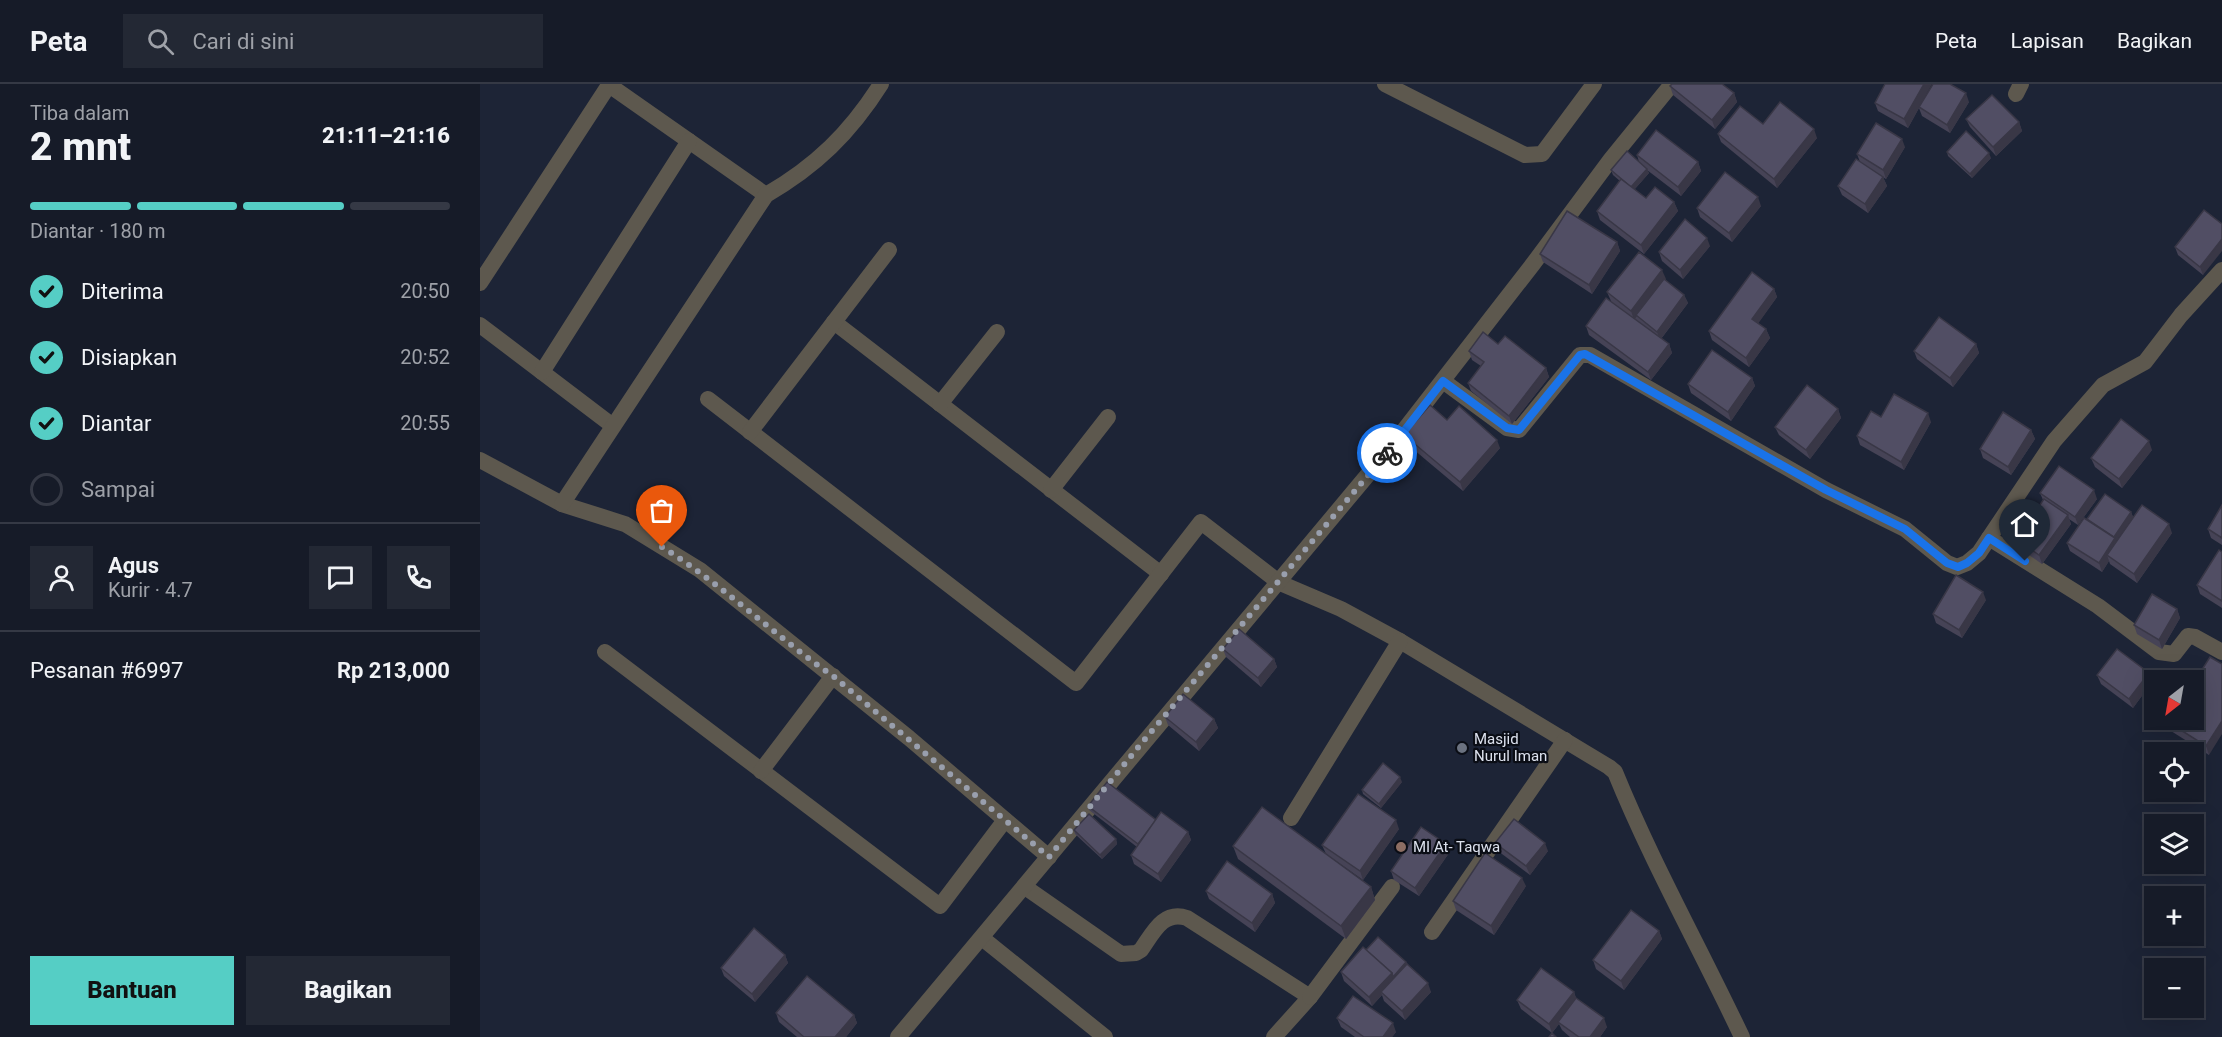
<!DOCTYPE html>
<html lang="id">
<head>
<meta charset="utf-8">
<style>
	:root { --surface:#161b28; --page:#232834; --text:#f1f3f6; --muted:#9ea1a8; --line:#353945; --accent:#55cec5 }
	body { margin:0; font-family:Roboto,sans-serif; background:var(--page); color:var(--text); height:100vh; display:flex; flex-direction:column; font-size:22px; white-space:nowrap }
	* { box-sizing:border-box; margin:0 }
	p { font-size:20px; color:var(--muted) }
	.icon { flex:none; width:33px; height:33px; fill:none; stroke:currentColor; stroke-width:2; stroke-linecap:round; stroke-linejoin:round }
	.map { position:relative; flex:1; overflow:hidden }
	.drawer { display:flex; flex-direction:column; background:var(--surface); width:480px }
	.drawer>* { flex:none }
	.needle { width:39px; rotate:211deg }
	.buttons { position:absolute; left:1664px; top:586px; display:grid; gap:12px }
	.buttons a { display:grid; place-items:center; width:60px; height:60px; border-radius:0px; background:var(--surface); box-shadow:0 6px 24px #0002,0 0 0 2px var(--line); font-size:30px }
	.pin { position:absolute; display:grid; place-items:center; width:51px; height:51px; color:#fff; margin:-62px -26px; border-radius:50% 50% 50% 0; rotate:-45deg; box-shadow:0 0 6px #0007 }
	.pin .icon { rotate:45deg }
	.courier { position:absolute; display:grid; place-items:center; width:60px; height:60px; margin:-30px; border:4px solid #1a73e8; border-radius:50%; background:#fff; color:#222; box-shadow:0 2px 8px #0007 }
	.head em { font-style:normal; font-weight:800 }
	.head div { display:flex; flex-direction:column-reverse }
	.head { display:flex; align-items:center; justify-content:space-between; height:102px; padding:0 30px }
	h1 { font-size:39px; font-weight:800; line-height:45px }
	.bar { display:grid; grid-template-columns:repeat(4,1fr); gap:9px 6px; align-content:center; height:72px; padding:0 30px }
	.bar i { height:8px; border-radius:4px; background:var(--line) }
	.bar .current { background:var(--accent) }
	.bar p { grid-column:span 4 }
	.line { display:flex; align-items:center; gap:15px; padding:0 30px; border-top:2px solid var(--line) }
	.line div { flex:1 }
	.round { display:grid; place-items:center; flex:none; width:63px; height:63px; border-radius:0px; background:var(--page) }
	ol { padding:0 30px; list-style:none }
	li { display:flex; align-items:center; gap:18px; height:66px }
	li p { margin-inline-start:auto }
	li .icon { padding:6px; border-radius:50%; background:var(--accent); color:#111; stroke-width:4 }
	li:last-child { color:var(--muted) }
	li i { width:33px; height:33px; border:3px solid var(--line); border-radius:50% }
	.action { display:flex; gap:12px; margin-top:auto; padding:12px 30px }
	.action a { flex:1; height:69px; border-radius:0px; background:var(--accent); color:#111; font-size:24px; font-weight:800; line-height:69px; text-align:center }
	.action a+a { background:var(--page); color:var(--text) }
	header { display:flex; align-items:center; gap:36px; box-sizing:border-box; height:84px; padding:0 30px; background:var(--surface); border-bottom:2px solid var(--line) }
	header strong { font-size:28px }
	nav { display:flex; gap:33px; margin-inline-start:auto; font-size:21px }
	.search { width:420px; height:54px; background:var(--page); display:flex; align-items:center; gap:15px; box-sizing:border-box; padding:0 21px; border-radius:0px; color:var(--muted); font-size:22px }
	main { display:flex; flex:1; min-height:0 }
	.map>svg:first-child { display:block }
</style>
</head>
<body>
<header>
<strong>Peta</strong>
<div class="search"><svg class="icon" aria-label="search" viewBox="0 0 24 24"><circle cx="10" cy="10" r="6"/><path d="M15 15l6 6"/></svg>Cari di sini</div>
<nav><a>Peta</a><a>Lapisan</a><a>Bagikan</a></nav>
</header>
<main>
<section class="drawer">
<div class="head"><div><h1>2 mnt</h1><p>Tiba dalam</p></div><em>21:11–21:16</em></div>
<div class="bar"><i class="current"></i><i class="current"></i><i class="current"></i><i></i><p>Diantar · 180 m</p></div>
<ol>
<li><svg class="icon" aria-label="check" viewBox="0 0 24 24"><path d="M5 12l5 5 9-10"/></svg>Diterima<p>20:50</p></li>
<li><svg class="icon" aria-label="check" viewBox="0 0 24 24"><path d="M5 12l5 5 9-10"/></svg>Disiapkan<p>20:52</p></li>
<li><svg class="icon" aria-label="check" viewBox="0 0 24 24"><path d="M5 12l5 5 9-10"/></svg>Diantar<p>20:55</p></li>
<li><i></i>Sampai</li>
</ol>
<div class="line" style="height:108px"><a class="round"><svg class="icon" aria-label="person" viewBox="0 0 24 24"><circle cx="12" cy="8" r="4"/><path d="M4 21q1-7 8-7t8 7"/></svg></a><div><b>Agus</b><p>Kurir · 4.7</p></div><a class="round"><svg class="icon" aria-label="chat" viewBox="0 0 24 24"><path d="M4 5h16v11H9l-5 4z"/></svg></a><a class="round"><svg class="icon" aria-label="phone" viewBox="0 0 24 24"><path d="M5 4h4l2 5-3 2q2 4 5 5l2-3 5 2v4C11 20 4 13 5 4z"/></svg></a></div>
<div class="line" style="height:78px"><div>Pesanan #6997</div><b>Rp 213,000</b></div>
<div class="action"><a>Bantuan</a><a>Bagikan</a></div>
</section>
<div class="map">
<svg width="1742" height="953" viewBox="0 0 1742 953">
	<rect width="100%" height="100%" fill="#1d2436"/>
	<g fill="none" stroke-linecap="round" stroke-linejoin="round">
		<!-- minor -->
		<g stroke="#5d584e" stroke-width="16">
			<path d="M905,0l140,71 17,-1 52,-70"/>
			<path d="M1536,10l5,-10"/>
			<path d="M0,199l129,-198 157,110"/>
			<path d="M354,238l327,252"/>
			<path d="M0,241l133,101"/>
			<path d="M62,288l147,-231"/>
			<path d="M963,297l64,47 12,2 61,-75h10l236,135 79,39 42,34 10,4 10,-4 12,-10 75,-112 49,-56 42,-23 36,-47 41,-45"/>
			<path d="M228,315l368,284 125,-161 79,61 61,26 59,32 209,126 6,5c37,91 85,176 127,265"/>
			<path d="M460,320l57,-72"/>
			<path d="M270,348l139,-182"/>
			<path d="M0,376l82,44 63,20 75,46 209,168 140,119"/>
			<path d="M571,406l57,-73"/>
			<path d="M82,420l204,-309c50,-29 84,-62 115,-111"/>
			<path d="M1509,454l109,68 61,46 15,2 14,-18 7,1 27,15"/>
			<path d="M125,568l335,254 65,-86"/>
			<path d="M281,687l72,-95"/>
			<path d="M811,734l109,-177"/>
			<path d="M545,803l96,67 15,-1 5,-3c12,-17 22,-40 46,-32l123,79 -36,40"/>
			<path d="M952,848l133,-192"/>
			<path d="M502,854l123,99"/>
			<path d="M830,913l82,-110"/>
			<path d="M418,953l493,-590 142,-183 78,-105 61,-75"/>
		</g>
	</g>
	<!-- wall -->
	<g fill="#464356">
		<path d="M1190,2l64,7 3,9 -22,27 -42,-34z"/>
		<path d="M1444,15l45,3 -19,31 -28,-17 -3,-8 -11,20 -30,-17 -3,-8z"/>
		<path d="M1486,35l53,3 3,9 -26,25 -26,-29z"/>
		<path d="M1283,40l54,14 -40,50 -56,-46 -3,-8z"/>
		<path d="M1425,63l-19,32 -8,-5 5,3 4,9 -19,27 -26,-18 -4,-9 22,-24 -3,-8z"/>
		<path d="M1467,68l44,6 -19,20 -24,-22z"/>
		<path d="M1157,71l61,7 3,9 -20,25 -34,-26 2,3 -15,17 12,8 28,4 4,9 -34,43 -44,-34 -3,-9 23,-30 -7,-6 -2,-5 28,-8z"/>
		<path d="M1281,122l-29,36 -32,-25 -3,-9z"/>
		<path d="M1742,140l-19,51 -25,-20 -3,-8z"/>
		<path d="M1137,158l3,9 -28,43 -49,-32 -3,-8z"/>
		<path d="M1230,162l-27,33 -21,-18 -3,-9z"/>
		<path d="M1186,195l-1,1 19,15 4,8 -27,36 8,5 3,9 -21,27 -62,-45 -3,-9 25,-25 -4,-9z"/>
		<path d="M1294,205l3,8 -19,26 8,6 4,9 -21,29 -37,-27 -3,-9z"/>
		<path d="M1018,260l48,24 3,9 -37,47 -41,-33 -3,-8 13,-17 -9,-6 -3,-9z"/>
		<path d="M1496,260l3,9 -26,34 -36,-28 -3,-8z"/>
		<path d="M1272,294l3,8 -24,35 -40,-28 -3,-9z"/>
		<path d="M1358,325l3,9 -31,41 -31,-24 -4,-8z"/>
		<path d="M1401,333l50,5 -27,48 -44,-25 -3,-9z"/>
		<path d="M967,336l53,28 -37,43 -56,-47 -3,-9z"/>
		<path d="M1551,346l4,9 -24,36 -28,-17 -3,-9z"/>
		<path d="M1672,366l-30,38 -27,-21 -4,-9z"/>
		<path d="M1560,409l57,6 -19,26 -9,-6 2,5 -29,40 -23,-16 -2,-6 -15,-10 -1,-4 31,-11 11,-17z"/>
		<path d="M1742,421v40l-11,-7 -3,-9z"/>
		<path d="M1651,428l2,5 -17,24v1l56,-9 -35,50 -27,-19 -1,-3 -7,11 -32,-21 -3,-8 21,-22 -1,-2z"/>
		<path d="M1742,468v56l-22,-14 -3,-9z"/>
		<path d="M1506,516l-24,38 -26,-15 -3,-9z"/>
		<path d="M1697,525l3,9 -18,31 -25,-15 -3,-9z"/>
		<path d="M743,565l51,10 3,8 -16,20 -35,-30z"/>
		<path d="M1730,573l-1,98 -38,-24 -3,-9z"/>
		<path d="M1617,591l55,7 -19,26 -32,-24z"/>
		<path d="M685,633l49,2 4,9 -19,23 -31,-26z"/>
		<path d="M922,698l-21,26 -18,-14 -1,-4z"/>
		<path d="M608,722l68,14 32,12 3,8 -30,42 -27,-18 -3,-9 6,-8 -48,-37z"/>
		<path d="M919,745l-36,51 -37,-26 -4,-9z"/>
		<path d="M594,746l42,9 1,5 -15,15 -27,-25z"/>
		<path d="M1015,759l53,8 -18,24 -32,-24z"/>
		<path d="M753,762l138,41 4,13 -29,39 -108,-80z"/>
		<path d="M969,769l-30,43 -25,-16 -3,-9z"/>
		<path d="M1046,802l-32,49 -38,-25 -3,-9z"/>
		<path d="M726,807l66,3 3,9 -20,29 -46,-33z"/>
		<path d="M1179,847l3,8 -38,51 -28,-21 -3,-9z"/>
		<path d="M886,866l40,12 25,30 -26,28 -21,-19 -2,-6 -10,11 -28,-25 -3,-9z"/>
		<path d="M305,871l3,8 -33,39 -31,-26 -3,-8z"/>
		<path d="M1094,908l2,6 31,29 -7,10h-30l-8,-7 -3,-6 -7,9 -31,-24 -4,-9z"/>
		<path d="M296,929l78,2 3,8 -11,14h-49l-18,-15z"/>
		<path d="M857,934l59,14 -4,5h-37l-14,-10z"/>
	</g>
	<!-- shaded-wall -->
	<g fill="#393746">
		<path d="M1444,0h8l-24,44 -4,-9z"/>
		<path d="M1254,9l3,9 -22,27 -3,-9z"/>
		<path d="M1486,9l3,9 -19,31 -3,-8z"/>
		<path d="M1539,38l3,9 -26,25 -3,-9z"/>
		<path d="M1334,45l3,9 -40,50 -3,-9z"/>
		<path d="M1422,55l3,8 -19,32 -3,-9z"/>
		<path d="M1509,69l2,5 -19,20 -2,-4z"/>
		<path d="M1218,78l3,9 -20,25 -3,-9z"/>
		<path d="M1167,85l2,4 -16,18 -2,-4z"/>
		<path d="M1403,93l4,9 -19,27 -3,-9z"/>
		<path d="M1278,113l3,9 -29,36 -3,-9z"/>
		<path d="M1194,118l4,9 -34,43 -3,-9z"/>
		<path d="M1227,154l3,8 -27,33 -3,-9z"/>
		<path d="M1742,155v12l-19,24 -3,-8z"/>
		<path d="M1137,158l3,9 -28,43 -3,-9z"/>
		<path d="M1182,186l4,9 -32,41 -3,-9z"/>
		<path d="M1294,205l3,8 -22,31 -3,-9z"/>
		<path d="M1204,211l4,8 -28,37 -3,-8z"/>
		<path d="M1286,245l4,9 -21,29 -3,-9z"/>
		<path d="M1189,260l3,9 -21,27 -3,-8z"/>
		<path d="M1496,260l3,9 -26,34 -3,-9z"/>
		<path d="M1066,284l3,9 -37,47 -3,-8z"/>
		<path d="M1272,294l3,8 -24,35 -3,-9z"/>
		<path d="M1358,325l3,9 -31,41 -4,-9z"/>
		<path d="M1448,329l3,9 -27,48 -3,-8z"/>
		<path d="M1551,346l4,9 -24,36 -3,-8z"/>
		<path d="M1017,356l3,8 -37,43 -3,-9z"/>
		<path d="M1669,357l3,9 -30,38 -3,-9z"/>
		<path d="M1614,406l3,9 -19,26 -3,-8z"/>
		<path d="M1651,428l2,5 -17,24 2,6 -11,8 2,6 -7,11 -3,-9 15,-26z"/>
		<path d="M1588,431l3,9 -29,40 -3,-9z"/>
		<path d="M1689,440l3,9 -35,50 -3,-9z"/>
		<path d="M1503,508l3,8 -24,38 -3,-8z"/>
		<path d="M1697,525l3,9 -18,31 -3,-9z"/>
		<path d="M794,575l3,8 -16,20 -3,-9z"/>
		<path d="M1669,589l3,9 -19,26 -4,-9z"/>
		<path d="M734,635l4,9 -19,23 -3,-9z"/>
		<path d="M1742,637v13l-13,21 -3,-9z"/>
		<path d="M920,693l2,5 -21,26 -2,-4z"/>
		<path d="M916,736l3,9 -36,51 -3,-9z"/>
		<path d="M708,748l3,8 -30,42 -3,-8z"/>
		<path d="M636,755l1,5 -15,15 -2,-4z"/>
		<path d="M1065,759l3,8 -18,24 -4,-9z"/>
		<path d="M966,760l3,9 -30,43 -4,-8z"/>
		<path d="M1042,794l4,8 -32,49 -3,-9z"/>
		<path d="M891,803l4,13 -29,39 -5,-13z"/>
		<path d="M792,810l3,9 -20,29 -3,-9z"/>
		<path d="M1179,847l3,8 -38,51 -3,-9z"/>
		<path d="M305,871l3,8 -33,39 -3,-8z"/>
		<path d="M926,878l2,4 -27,26 1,3 -10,11 -3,-9 23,-24z"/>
		<path d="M948,899l3,9 -26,28 -3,-9z"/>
		<path d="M1094,908l3,9 -19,21 1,2 -7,9 -3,-9z"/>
		<path d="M374,931l3,8 -11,14h-11z"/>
		<path d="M1124,934l3,9 -7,10h-10z"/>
		<path d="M913,939l3,9 -4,5h-9z"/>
	</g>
	<!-- building -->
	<g fill="#514e64" stroke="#393746" stroke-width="1.5">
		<path d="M1192,0h50l12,9 -22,27 -42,-34z"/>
		<path d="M1405,0h39l-20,35 -29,-16z"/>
		<path d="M1453,0h17l16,9 -19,32 -28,-18z"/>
		<path d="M1512,11l27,27 -26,25 -27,-28z"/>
		<path d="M1300,18l34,27 -40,50 -56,-45 22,-28 23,18z"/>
		<path d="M1396,39l26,16 -19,31 -26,-16z"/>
		<path d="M1176,46l42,32 -20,25 -41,-32z"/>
		<path d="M1486,47l23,22 -19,21 -23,-22z"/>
		<path d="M1147,67l20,18 -16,18 -20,-17z"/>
		<path d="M1376,75l27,18 -18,27 -27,-18z"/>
		<path d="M1245,88l33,25 -29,36 -32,-25z"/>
		<path d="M1141,95l25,19 9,-11 19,15 -33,43 -44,-34z"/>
		<path d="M1724,126l18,14v15l-22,28 -25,-20z"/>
		<path d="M1087,127l50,31 -28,43 -49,-31z"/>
		<path d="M1205,135l22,19 -27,32 -21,-18z"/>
		<path d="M1159,168l23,18 -31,41 -24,-19z"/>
		<path d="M1272,188l22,17 -22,30 14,10 -20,29 -37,-27z"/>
		<path d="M1184,195l20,16 -27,37 -21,-17z"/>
		<path d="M1126,214l63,46 -21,28 -62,-46z"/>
		<path d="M1459,233l37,27 -26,34 -36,-27z"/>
		<path d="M1003,248l15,12 7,-8 41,32 -37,48 -41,-33 16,-21 -15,-11z"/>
		<path d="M1232,266l40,28 -24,34 -40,-28z"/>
		<path d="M1327,301l31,24 -32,41 -31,-23z"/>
		<path d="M1414,310l34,19 -27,49 -44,-26 14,-25 10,6z"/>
		<path d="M950,321l17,15 12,-14 38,34 -37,42 -56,-47z"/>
		<path d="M1523,328l28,18 -23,37 -28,-18z"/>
		<path d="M1641,335l28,22 -30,38 -28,-21z"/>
		<path d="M1579,382l35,24 -19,27 -35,-24z"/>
		<path d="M1625,410l26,18 -17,25 -27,-18z"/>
		<path d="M1564,415l24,16 -29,40 -23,-16z"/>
		<path d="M1662,421l27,19 -35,50 -27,-19z"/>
		<path d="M1742,421v33l-14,-9z"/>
		<path d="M1536,422l16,11 -16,22 -15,-11z"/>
		<path d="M1604,434l31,20 -16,25 -32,-20z"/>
		<path d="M1739,466l3,2v49l-25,-16z"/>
		<path d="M1476,491l27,17 -24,38 -26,-16z"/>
		<path d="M1672,510l25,15 -18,31 -25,-15z"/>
		<path d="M759,545l35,30 -16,19 -35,-29z"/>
		<path d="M1637,565l32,24 -20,26 -32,-24z"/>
		<path d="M1730,573l12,7v57l-16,25 -38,-24 2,-2h23v-36z"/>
		<path d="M703,610l31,25 -18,23 -31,-25z"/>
		<path d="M903,679l17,14 -21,27 -17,-14z"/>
		<path d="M627,698l49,38 -18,24 -50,-38z"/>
		<path d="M878,710l38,26 -36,51 -38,-26z"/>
		<path d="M782,723l109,80 -30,39 -108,-80z"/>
		<path d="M681,728l27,20 -30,42 -27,-19z"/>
		<path d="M609,730l27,25 -16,16 -26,-25z"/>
		<path d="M1034,735l31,24 -19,23 -31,-23z"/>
		<path d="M941,743l25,17 -31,44 -24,-17z"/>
		<path d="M1005,769l37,25 -31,48 -38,-25z"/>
		<path d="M747,777l45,33 -20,29 -46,-32z"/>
		<path d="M1151,826l28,21 -38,50 -28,-21z"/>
		<path d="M274,844l31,27 -33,39 -31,-26z"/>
		<path d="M898,853l28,25 -13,15 -1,-4 -26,-23z"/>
		<path d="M883,863l29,26 -23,24 -28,-25z"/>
		<path d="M927,880l21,19 -26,28 -21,-19z"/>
		<path d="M1061,884l33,24 -25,32 -32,-24z"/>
		<path d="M327,892l47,39 -19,22h-31l-28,-24z"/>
		<path d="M873,912l40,27 -10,14h-19l-27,-19z"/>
		<path d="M1096,914l28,20 -14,19h-11l-21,-15z"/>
		<path d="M1072,949l4,4h-7z"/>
	</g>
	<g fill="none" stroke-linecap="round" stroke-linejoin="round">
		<!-- done -->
		<path stroke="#999fad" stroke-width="6" stroke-dasharray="0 10.8" d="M182,463c61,38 112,88 171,129l216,181 91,-112 247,-292"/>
		<!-- route -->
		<path stroke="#1a73e8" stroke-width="8" d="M907,369l56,-72 64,47 12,2 61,-75 5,-1 241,136 79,39 42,34 11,4 9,-4 12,-10 10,-15 36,23"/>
	</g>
	<!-- markers -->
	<circle fill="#6b7280" stroke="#0a0d15" stroke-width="2" cx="982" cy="664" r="6"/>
	<circle fill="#8d6e63" stroke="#0a0d15" stroke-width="2" cx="921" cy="763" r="6"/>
	<g text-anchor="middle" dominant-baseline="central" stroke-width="4.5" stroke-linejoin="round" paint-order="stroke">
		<!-- poi labels -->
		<g font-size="15" fill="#dce1ed" stroke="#0a0d15" text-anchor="start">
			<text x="994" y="655">Masjid<tspan x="994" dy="17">Nurul Iman</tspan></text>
			<text x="933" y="763">MI At- Taqwa</text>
		</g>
	</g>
</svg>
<div class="buttons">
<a><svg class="needle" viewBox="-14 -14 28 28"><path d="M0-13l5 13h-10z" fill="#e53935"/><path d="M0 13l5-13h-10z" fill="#9ea1a8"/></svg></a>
<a><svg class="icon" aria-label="locate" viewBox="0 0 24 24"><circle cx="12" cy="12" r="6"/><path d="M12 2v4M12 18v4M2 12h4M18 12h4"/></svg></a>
<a><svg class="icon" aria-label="layers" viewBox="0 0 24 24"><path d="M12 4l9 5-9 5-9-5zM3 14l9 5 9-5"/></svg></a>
<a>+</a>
<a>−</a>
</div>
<div class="pin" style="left:182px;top:463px;background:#ea580c"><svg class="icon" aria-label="bag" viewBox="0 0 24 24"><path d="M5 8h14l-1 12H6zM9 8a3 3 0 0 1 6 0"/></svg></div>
<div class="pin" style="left:1545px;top:477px;background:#1f2937"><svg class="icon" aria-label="home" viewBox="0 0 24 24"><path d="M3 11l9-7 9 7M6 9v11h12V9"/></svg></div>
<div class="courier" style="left:907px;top:369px"><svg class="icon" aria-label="bike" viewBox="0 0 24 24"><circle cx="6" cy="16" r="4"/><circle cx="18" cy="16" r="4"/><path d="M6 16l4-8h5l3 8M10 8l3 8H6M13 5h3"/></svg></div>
</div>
</main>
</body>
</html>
